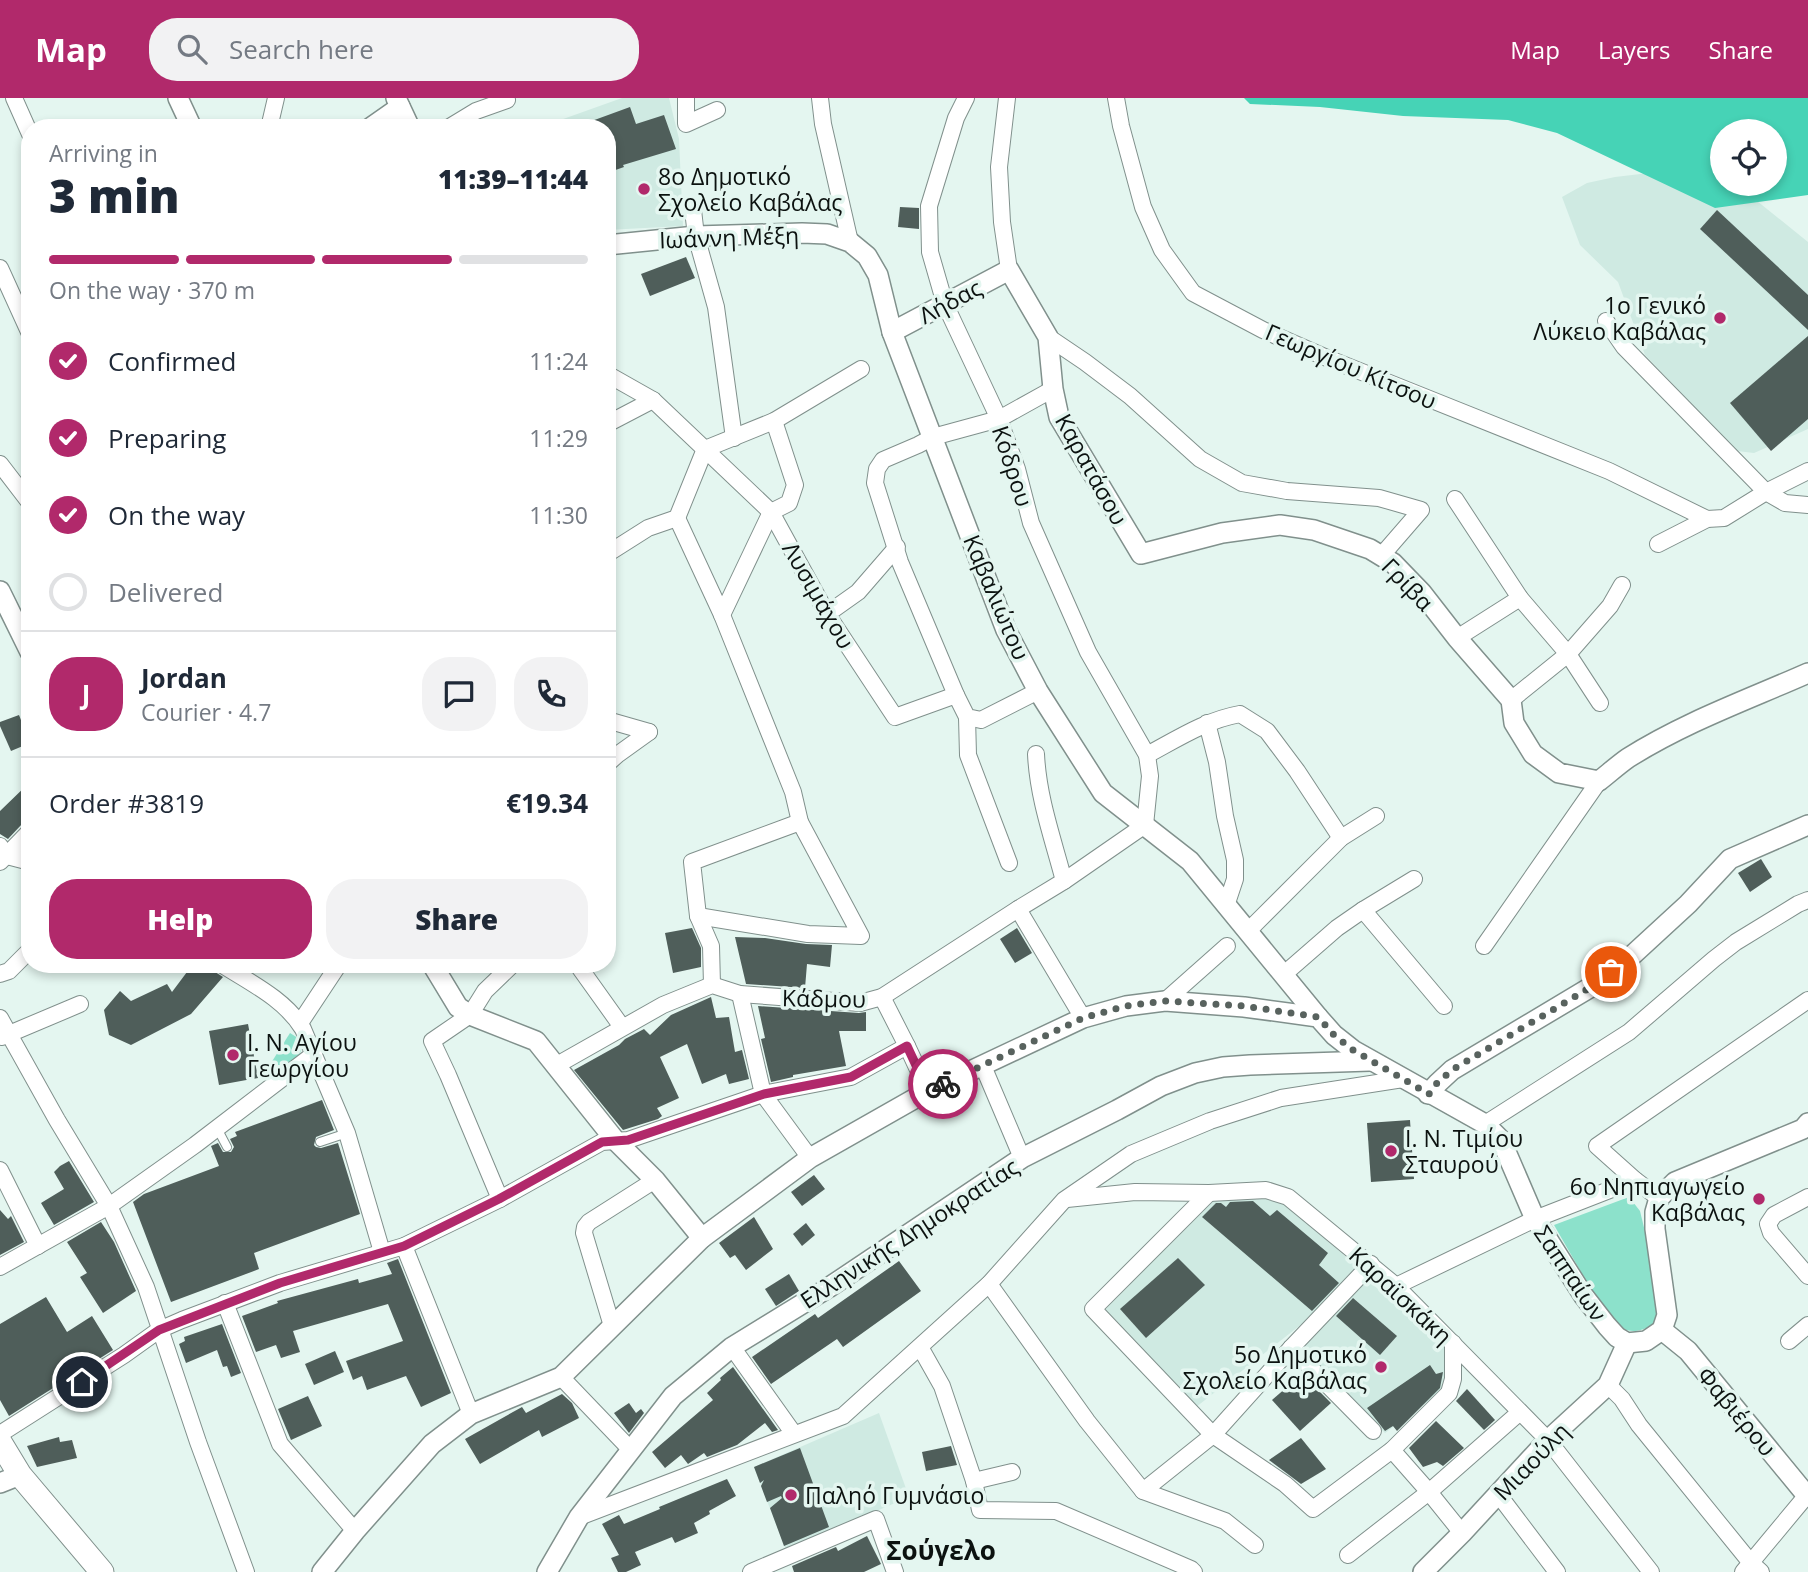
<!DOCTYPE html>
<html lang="en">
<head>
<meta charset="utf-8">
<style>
	:root { --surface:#fff; --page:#f2f2f3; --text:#1f2937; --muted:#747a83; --line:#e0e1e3; --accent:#b1296b }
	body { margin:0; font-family:"Open Sans",sans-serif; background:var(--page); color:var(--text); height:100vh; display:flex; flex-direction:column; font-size:26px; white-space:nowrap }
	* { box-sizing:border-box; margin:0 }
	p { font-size:23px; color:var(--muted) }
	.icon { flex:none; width:38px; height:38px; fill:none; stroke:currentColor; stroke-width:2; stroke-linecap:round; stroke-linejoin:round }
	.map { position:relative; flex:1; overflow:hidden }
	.details { position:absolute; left:21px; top:21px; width:595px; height:854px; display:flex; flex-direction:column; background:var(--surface); border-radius:28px; box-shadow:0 4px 10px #0003 }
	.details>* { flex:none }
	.fabs { position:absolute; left:1710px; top:21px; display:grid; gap:14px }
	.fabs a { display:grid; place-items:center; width:77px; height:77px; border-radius:50%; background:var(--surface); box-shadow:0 4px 10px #0003; font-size:35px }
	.pin { position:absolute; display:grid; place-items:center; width:60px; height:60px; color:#fff; margin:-30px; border:4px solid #fff; border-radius:50%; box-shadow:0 2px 7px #0007 }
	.courier { position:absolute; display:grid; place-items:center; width:70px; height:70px; margin:-35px; border:5px solid #b1296b; border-radius:50%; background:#fff; color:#222; box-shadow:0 2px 9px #0007 }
	.summary em { font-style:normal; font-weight:800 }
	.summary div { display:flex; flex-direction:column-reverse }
	.summary { display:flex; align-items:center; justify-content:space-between; height:119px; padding:0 28px }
	h1 { font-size:46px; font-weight:800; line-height:52px }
	.bar { display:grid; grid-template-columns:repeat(4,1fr); gap:10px 7px; align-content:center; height:84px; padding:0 28px }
	.bar i { height:9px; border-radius:5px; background:var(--line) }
	.bar .active { background:var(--accent) }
	.bar p { grid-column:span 4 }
	.line { display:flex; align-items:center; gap:18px; padding:0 28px; border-top:2px solid var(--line) }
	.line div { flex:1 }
	.round { display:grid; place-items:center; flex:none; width:74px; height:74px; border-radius:28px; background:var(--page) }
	ol { padding:0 28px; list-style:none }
	li { display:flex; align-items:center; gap:21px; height:77px }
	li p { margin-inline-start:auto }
	li .icon { padding:7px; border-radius:50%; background:var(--accent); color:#fff; stroke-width:4 }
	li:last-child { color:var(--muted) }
	li i { width:38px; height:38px; border:4px solid var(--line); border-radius:50% }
	.button { display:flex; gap:14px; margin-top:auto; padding:14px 28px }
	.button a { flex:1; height:80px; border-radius:28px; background:var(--accent); color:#fff; font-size:28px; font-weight:800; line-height:80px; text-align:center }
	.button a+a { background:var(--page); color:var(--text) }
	header { display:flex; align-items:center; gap:42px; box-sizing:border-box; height:98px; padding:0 35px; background:var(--accent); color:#fff }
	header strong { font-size:33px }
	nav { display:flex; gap:38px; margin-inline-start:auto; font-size:24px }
	.search { width:490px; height:63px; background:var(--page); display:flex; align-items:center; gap:18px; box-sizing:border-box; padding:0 24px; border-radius:28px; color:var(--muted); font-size:26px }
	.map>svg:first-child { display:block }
</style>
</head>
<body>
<header>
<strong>Map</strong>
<div class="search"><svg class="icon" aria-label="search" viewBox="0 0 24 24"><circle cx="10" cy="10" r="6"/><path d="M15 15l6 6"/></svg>Search here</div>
<nav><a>Map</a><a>Layers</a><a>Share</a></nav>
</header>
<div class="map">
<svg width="1808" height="1474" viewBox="0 0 1808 1474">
	<rect width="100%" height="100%" fill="#e4f6f0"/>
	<!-- built -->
	<g fill="#cfeae2">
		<path d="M622,0h47l10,41 4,87 -76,4v-102h-69z"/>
		<path d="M1666,73l56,13h14l72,58v187l-54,24 -17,-2 -92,-96 -27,-73 -38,-37 -18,-48 25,-14 28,-6z"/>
		<path d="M1267,1098l24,11 69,63 -57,53 -112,88 -97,-99 115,-115z"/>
		<path d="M1362,1177l83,73 2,39 -62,46 -89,-87z"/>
		<path d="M879,1315l30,84 -123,53 -32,-83z"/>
	</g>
	<!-- green -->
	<g fill="#8ce1cb">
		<path d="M290,935l11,7c5,17 -15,29 -29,34l-1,-11z"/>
		<path d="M1629,1099l11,14 22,91 -8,22c-18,11 -30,9 -46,-5l-54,-94z"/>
	</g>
	<!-- forest -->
	<path fill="#46d3b6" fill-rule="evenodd" d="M1244,0h564v97l-93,13 -158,-75 -49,-13 -105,-4 -83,-9 -70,-3zM1722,33h52v53h-52z"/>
	<!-- building -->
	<g fill="#4f5e5a">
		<path d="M630,9l6,17 28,-9 12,34 -53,16 1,2 -17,6v-45h-29v-2z"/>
		<path d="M900,109l19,1v21l-21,-2z"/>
		<path d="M1717,112l91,85v35l-108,-101z"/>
		<path d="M686,159l9,21 -45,18 -9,-22z"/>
		<path d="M1808,238v83l-37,32 -41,-48z"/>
		<path d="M19,617l11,28 -19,8 -11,-25v-4z"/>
		<path d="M30,684v39l-8,3 -14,15 -8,-5v-23z"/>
		<path d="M1761,761l11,18 -22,15 -12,-19z"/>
		<path d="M692,830l9,20v19l-28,6 -8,-40z"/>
		<path d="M1017,830l15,25 -17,10 -15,-24z"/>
		<path d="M735,839l30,1 41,6 26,1 -2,22 -23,-3 -2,24 -59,-4z"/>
		<path d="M193,866h18l1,6 11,7 -32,37 -60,31 -22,-10 -5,-25 16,-19 11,10 36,-17 5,8z"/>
		<path d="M711,899l5,21 13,-1 6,35 7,-2 7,29 -20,5 -3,-10 -24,10 -15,-40 -27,13 19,41 -22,10 5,8 -4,3 -35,11 -49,-60 45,-25 6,-6 19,-10 6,6 21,-20z"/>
		<path d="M758,908l101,7 7,-1v19h-27l7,35 -53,9v2l-22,5 -10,-43 4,-1z"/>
		<path d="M248,926l10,54 -39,7 -10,-54z"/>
		<path d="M322,1002l12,30 -18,7 -2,8 2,2 5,1 17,-5 22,71 -106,39 5,16 -88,33 -38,-100 11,-8 75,-28 -8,-20 7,-3 5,9h8l3,-5 -4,-8 7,-3 -2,-4z"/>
		<path d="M1410,1022l4,59 -43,3 -4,-59z"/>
		<path d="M69,1063l25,41 -40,23 -13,-22 23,-14 -10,-17 6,-6z"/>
		<path d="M814,1077l11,14 -23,17 -11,-14z"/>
		<path d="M1253,1103l17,15 7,-6 51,43 -9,12 20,18 -27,28 -110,-94 14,-14h5l5,4 4,-5z"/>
		<path d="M0,1112l8,9 3,-3 13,26 -24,13z"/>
		<path d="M754,1119l19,32 -27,21 -11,-15 -5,3 -11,-15z"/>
		<path d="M101,1124l13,20 22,49 -33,22 -23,-36 7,-4 -20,-31z"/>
		<path d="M806,1125l9,12 -13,11 -9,-12z"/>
		<path d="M1178,1160l27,27 -59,53 -26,-29z"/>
		<path d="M398,1161l53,134 -30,14 -15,-31 -39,14 -5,-14 -9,4 -7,-19 57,-20 -15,-37 -95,27 7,21 -19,6 -5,-13 -20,7 -14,-36 36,-13 -1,-2 81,-22 1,4 33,-9 -5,-11z"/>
		<path d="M899,1163l22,30 -78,56 -6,-8 -66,45 -19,-27 63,-43 3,4z"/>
		<path d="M789,1176l10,17 -23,15 -11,-17z"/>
		<path d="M46,1199l21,35 25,-16 21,34 -104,66 -9,-16v-76z"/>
		<path d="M1353,1200l44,38 -17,19 -44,-39z"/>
		<path d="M222,1226l19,49 -10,4 -4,-11 -4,1 -6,-17 -31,13 -7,-19 6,-3 -1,-4z"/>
		<path d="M335,1253l9,21 -30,13 -9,-21z"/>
		<path d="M1430,1267l6,9 7,-2 -3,16 -43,43 -4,-5 -8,5 -18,-23z"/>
		<path d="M733,1269l45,63 -6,2 -7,-9 -28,22 -30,12 -3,-4 -16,11 -7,-9 -16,13 -13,-16 61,-52 -6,-7 14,-13 -1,-2z"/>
		<path d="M1302,1276l29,29 -31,28 -28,-31z"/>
		<path d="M1467,1291l28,31 -11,10 -28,-29z"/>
		<path d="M562,1296l10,9 7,15 -37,19 -3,-7 -59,34 -15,-25 57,-32 4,6z"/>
		<path d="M308,1298l14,30 -31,14 -13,-31z"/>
		<path d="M629,1305l7,10 5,-4 3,4 -15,20 -15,-20z"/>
		<path d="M1436,1323l28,27 -21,18 -6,-4 -14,5 -14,-19z"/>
		<path d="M59,1339l1,5 12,-2 5,18 -40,9 -10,-21z"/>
		<path d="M1301,1340l25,31 -25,15 -32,-24z"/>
		<path d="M951,1348l6,19 -31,6 -4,-19z"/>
		<path d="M800,1350l29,79 -45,19 -14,-38 12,-10 -1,-2 -14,6 -6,-16 3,-6 -4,3 -6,-16z"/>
		<path d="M727,1381l9,17 -27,15 1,3 -16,9 4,10 -23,10 -3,-6 -37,15 6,13 -15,7h-8l-7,-14 8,-3 -17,-31 17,-9 5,9 36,-15 -1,-2z"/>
		<path d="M867,1438l14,28 -17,8h-70l-2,-6 44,-19 2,4z"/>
	</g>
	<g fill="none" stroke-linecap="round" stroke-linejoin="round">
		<defs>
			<g id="service">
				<path d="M217,1030l10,19"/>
				<path d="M320,1044l27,-9"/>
			</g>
			<g id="minor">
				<path d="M14,0l16,36"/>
				<path d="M686,0v26l31,-14"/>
				<path d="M820,0l3,26 27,118"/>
				<path d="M1007,0l-8,69 3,55 7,48"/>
				<path d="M1116,0l5,28 22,81 19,43 31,43 70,37 64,28 282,113 98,48"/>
				<path d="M269,30l7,-30"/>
				<path d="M448,30l28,-17 31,-11"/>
				<path d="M693,112l3,26 20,71 18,131"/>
				<path d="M0,170l30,66"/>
				<path d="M1606,223l18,26 142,145 19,11 23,2"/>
				<path d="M1048,239l37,25 45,34 70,63 42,24 45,8 92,7 42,12 -39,45"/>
				<path d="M607,276l46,26 118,112 56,102 68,103 61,-22 11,22 14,3 57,-29"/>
				<path d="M607,326l46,-24"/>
				<path d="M0,366l30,39"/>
				<path d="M1455,401l65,99 48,56 32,49"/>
				<path d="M677,420l45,97 71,177 7,30 61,114 -53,-2 -110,-18"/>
				<path d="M1658,446l49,-25 17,-1 42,-26 42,-21"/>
				<path d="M607,456l41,-26 29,-10 28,-69 69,-28 87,-52"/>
				<path d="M827,516l31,-22 39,-45"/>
				<path d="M722,517l49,-103 18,-9 6,-18 -21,-64"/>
				<path d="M1457,540l63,-40"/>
				<path d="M956,597l-56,-133 -25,-79 2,-14 6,-9 35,-15 15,-8 66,-18 54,-30"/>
				<path d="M1511,602l57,-46 42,-48 12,-21"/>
				<path d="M967,619l1,38 41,108"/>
				<path d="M607,622l42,12"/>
				<path d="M1207,625l10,39 8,54 10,44v19l-9,27"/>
				<path d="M1036,656c2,44 17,85 28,127"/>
				<path d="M1147,657c30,-16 59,-35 93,-41l27,17 30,40 44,67"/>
				<path d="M607,666l10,-9 32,-23"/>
				<path d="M0,748l7,10 23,6"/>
				<path d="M0,764l30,-31"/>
				<path d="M1018,811l65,109"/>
				<path d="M1363,812l81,96"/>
				<path d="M1247,834l94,-94 35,-22"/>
				<path d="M1484,848l115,-165"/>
				<path d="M221,866c28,18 64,35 82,65l44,104 35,119"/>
				<path d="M577,866l45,63"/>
				<path d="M0,876l9,-3 21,-21"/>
				<path d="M1283,877l54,-47 26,-18 51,-31"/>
				<path d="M712,887l-1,-39 -13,-30 -6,-54 108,-40"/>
				<path d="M740,896l23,100 47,64"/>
				<path d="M882,899l25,49 21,45"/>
				<path d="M1165,903l62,-55"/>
				<path d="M0,920l57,102 52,86 37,81 52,155 48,130"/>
				<path d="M300,925l39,-59"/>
				<path d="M2,939l78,-33"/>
				<path d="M557,967l106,-60 49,-20 28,9 120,9 22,-6 136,-88 46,-28 81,-56 5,-49 -3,-21 -59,-103 -57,-129 -14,-54 -18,-50 -54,-115 -15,-52 -1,-46 27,-88 10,-20"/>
				<path d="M983,968l39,92"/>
				<path d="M1485,1026l144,-92 85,-73 22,-17 62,-38 10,-4"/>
				<path d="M0,1072l38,76"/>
				<path d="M1209,1095l-116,116 120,126 72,49 28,25 79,-59 57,-57 4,-14v-36"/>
				<path d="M1808,1099l-34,18 -6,9 3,9 37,43"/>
				<path d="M1659,1100l-24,-18 -38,-34 211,-146"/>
				<path d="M500,1101l-52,-124 -16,-34 38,-26 15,-24 28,-27"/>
				<path d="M1067,1101l68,-7 74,1 57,-3 22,7 108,89 152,154 103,132"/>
				<path d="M404,1148l67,168"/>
				<path d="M0,1169l109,-61 86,-61 119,-91"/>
				<path d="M989,1186l98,137 56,70 82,30 30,24"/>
				<path d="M1396,1188l139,-67 100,-39"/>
				<path d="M225,1205l55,141 75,87"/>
				<path d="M612,1228l-28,-93 1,-6 4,-5 66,-42"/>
				<path d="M1789,1243l19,-16"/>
				<path d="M732,1249l62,87"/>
				<path d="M920,1249l22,39 32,95 6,29 76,1 135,58 3,3"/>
				<path d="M1291,1250l82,83"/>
				<path d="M561,1279l70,73"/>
				<path d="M1608,1287l14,14 17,26 112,138 10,9"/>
				<path d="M0,1336l124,-79 35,-25 23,-10 98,-37 124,-37 96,-47 102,-57 26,-2 135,-46 88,-17 56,-31"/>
				<path d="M1392,1352l37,42 33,41"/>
				<path d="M974,1383l38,-9"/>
				<path d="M1143,1393l70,-56 78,-87 80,-84"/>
				<path d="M1498,1396l59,78"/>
				<path d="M579,1419l264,-101 146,-132 75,-84 67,-46 79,-33 71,-23 122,-19"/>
				<path d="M1348,1457l81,-63 91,-80"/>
				<path d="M751,1474l125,-53 19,53"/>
				<path d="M1743,1474l64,-77"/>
			</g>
			<g id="tertiary">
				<path d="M178,0l14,30"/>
				<path d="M396,0l14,30"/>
				<path d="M370,30l30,-21"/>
				<path d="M607,147l89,-9 106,-3 25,1 23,8 17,14 11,19 14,57 114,298 32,61 65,102 87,68 128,156"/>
				<path d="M892,234l117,-62 39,67 5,52 6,28 82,137 81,-21 58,-8 34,5 56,19 23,14 29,30 35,45 54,62 3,23 19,31 26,19 40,8c9,-7 19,-16 29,-23 57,-36 119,-58 180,-85"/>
				<path d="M0,493l30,61"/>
				<path d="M432,866l26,43 12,8 66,26 79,99 40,40 47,58"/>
				<path d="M1428,996l10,-11 14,-13 144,-86 30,-23 62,-57 42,-45 78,-34"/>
				<path d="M1662,1232l26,21 120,146"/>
				<path d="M0,1385l20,-8"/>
				<path d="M322,1474l33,-41 77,-87 39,-30 90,-37 141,-139 108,-80 118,-67 155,-73 43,-12 39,-5 79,6 74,10 16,18 19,15 132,74 16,16 34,79 48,76 24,31 10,11 10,6 19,-2 16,-11 5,-15 -12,-86v-17l4,-14 16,-16 128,-53 5,-6"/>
				<path d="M547,1474l32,-55 94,-121 59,-49 96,-59 194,-130 95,-48 44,-24 34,-13 28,-6 27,-2 120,-4"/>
				<path d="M1423,1474l39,-39 86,-93 60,-55 19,-42"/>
			</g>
			<path id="secondary" d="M0,1344l20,33 82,97"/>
		</defs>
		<!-- service casing -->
		<use href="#service" stroke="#80908c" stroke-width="10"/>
		<!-- minor casing -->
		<use href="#minor" stroke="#80908c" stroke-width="18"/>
		<!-- tertiary casing -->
		<use href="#tertiary" stroke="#80908c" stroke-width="22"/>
		<!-- secondary casing -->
		<use href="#secondary" stroke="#80908c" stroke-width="25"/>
		<!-- service -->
		<use href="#service" stroke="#fff" stroke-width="8"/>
		<!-- minor -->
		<use href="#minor" stroke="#fff" stroke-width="16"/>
		<!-- tertiary -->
		<use href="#tertiary" stroke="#fff" stroke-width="19"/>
		<!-- secondary -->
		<use href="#secondary" stroke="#fff" stroke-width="23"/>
	</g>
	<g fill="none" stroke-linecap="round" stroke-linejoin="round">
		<!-- done -->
		<path stroke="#58625e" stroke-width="7" stroke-dasharray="0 12.6" d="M943,986l140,-66 43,-12 39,-5 79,5 74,11 16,18 19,15 76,44 8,-11 15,-13 144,-86 15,-12"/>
		<!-- route -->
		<path stroke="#b1296b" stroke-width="9" d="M82,1284l77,-52 121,-47 124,-37 95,-47 103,-57 26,-2 136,-46 87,-17 56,-31 21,45 15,-7"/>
	</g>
	<!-- markers -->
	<g fill="#b1296b" stroke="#e4f6f0" stroke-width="2.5">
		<circle cx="644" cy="91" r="7"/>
		<circle cx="1720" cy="220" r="7"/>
		<circle cx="233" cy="957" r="7"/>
		<circle cx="1391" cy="1053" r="7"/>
		<circle cx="1759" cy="1101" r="7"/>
		<circle cx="1381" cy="1269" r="7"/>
		<circle cx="791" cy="1397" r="7"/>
	</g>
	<g text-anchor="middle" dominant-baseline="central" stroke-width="7" stroke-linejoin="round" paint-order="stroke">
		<!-- poi labels -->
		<g font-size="23" fill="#0c1210" stroke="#e4f6f0" text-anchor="start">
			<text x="658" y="78">8ο Δημοτικό<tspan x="658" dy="26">Σχολείο Καβάλας</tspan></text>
			<text x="1706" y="207" text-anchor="end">1ο Γενικό<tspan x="1706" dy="26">Λύκειο Καβάλας</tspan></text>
			<text x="247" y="944">Ι. Ν. Αγίου<tspan x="247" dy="26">Γεωργίου</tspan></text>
			<text x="1405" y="1040">Ι. Ν. Τιμίου<tspan x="1405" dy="26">Σταυρού</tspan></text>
			<text x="1745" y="1088" text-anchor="end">6ο Νηπιαγωγείο<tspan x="1745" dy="26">Καβάλας</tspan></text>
			<text x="1367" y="1256" text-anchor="end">5ο Δημοτικό<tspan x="1367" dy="26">Σχολείο Καβάλας</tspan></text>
			<text x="805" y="1397">Παληό Γυμνάσιο</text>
		</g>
		<!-- street labels -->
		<g font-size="23" fill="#0c1210" stroke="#e4f6f0">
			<text transform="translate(729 139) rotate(-2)">Ιωάννη Μέξη</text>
			<text transform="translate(950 203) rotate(-28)">Λήδας</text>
			<text transform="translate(1351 268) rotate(23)">Γεωργίου Κίτσου</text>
			<text transform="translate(1013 368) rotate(72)">Κόδρου</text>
			<text transform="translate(1092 371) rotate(61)">Καρατάσου</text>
			<text transform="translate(1408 486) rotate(46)">Γρίβα</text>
			<text transform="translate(819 497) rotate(60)">Λυσιμάχου</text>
			<text transform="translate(997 499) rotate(67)">Καβαλιώτου</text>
			<text transform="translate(824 900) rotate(1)">Κάδμου</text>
			<text transform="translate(909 1135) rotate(-33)">Ελληνικής Δημοκρατίας</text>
			<text transform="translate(1571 1175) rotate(56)">Σαππαίων</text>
			<text transform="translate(1401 1197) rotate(43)">Καραϊσκάκη</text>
			<text transform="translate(1737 1313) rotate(50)">Φαβιέρου</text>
			<text transform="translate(1531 1363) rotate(-46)">Μιαούλη</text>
		</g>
		<!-- quarter labels -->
		<g font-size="26" font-weight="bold" fill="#0c1210" stroke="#e4f6f0">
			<text x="941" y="1452">Σούγελο</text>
		</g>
	</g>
</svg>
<div class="fabs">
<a><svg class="icon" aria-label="locate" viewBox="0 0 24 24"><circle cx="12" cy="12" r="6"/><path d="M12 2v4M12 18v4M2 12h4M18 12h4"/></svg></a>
</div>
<div class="pin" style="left:1611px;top:874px;background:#ea580c"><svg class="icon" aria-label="bag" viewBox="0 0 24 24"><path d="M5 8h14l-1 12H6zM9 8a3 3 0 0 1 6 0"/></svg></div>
<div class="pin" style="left:82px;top:1284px;background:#1f2937"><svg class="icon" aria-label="home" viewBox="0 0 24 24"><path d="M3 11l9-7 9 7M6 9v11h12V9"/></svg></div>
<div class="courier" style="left:943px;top:986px"><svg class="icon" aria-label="bike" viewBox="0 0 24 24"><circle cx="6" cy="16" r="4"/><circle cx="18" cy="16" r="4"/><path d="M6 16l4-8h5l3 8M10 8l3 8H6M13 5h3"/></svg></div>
<section class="details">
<div class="summary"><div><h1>3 min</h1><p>Arriving in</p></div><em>11:39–11:44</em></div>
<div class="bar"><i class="active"></i><i class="active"></i><i class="active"></i><i></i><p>On the way · 370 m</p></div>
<ol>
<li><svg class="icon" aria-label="check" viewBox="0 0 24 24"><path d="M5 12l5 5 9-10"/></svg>Confirmed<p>11:24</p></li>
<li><svg class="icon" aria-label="check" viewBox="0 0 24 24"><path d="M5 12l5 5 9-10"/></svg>Preparing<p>11:29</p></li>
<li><svg class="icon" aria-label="check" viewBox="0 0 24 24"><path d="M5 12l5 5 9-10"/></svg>On the way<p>11:30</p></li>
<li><i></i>Delivered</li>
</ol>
<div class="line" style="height:126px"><b class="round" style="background:var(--accent);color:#fff">J</b><div><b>Jordan</b><p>Courier · 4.7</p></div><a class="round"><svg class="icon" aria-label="chat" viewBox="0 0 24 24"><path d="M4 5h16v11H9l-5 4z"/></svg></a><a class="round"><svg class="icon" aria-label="phone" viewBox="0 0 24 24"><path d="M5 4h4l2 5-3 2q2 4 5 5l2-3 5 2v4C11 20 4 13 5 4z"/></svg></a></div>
<div class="line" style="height:91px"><div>Order #3819</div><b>€19.34</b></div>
<div class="button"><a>Help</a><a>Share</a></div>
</section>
</div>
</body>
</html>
